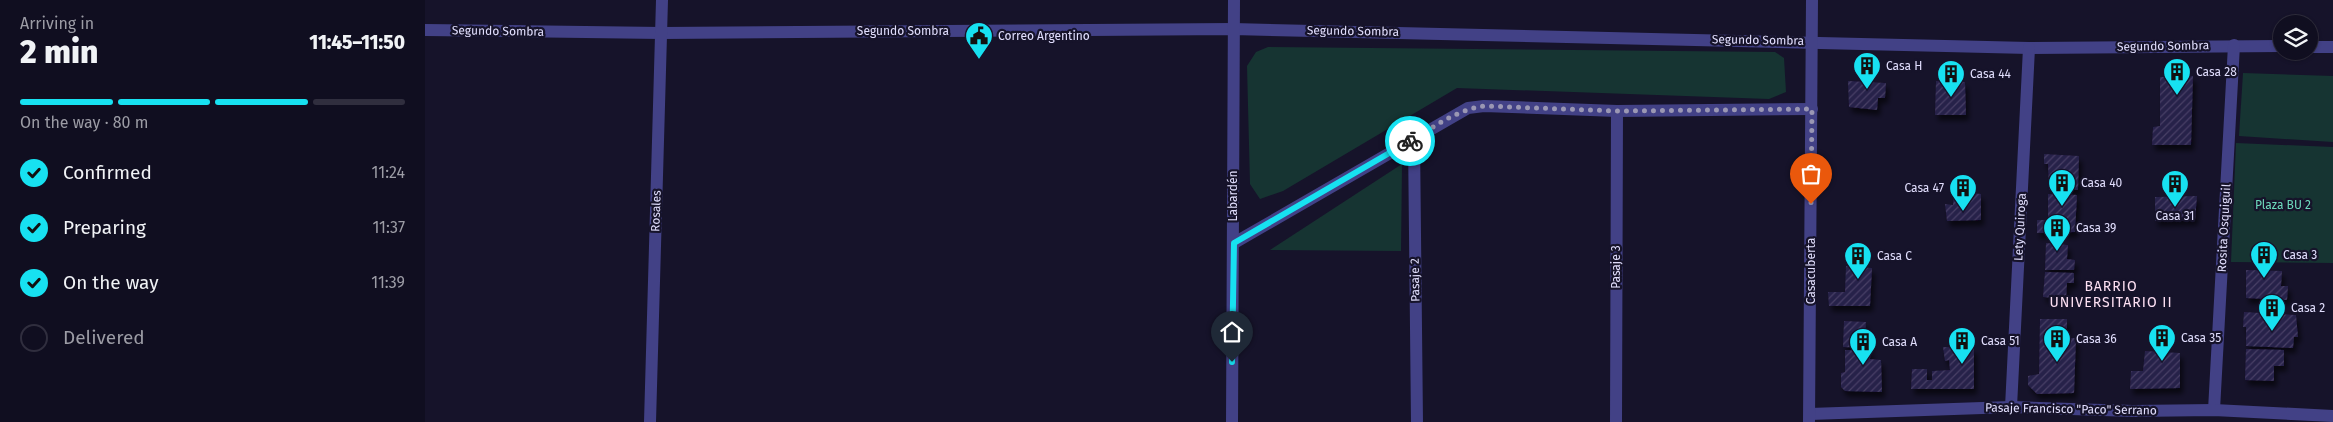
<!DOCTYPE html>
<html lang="en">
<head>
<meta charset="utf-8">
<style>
	:root { --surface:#100e20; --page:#191729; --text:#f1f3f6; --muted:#9c9ca5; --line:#302e3e; --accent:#17e1f1 }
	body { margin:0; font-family:"Fira Sans",sans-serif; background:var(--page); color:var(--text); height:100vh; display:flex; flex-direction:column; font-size:19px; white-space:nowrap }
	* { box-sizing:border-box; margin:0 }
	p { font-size:16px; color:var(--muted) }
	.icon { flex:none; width:28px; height:28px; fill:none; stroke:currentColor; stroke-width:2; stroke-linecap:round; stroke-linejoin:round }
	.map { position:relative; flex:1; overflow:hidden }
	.side { display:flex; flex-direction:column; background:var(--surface); width:425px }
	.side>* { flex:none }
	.controls { position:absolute; left:1848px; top:15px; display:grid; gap:10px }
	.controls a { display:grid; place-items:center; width:45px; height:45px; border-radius:50%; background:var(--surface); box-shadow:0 1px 4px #0004,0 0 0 1px var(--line); font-size:25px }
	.pin { position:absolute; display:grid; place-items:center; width:42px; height:42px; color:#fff; margin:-51px -21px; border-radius:50% 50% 50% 0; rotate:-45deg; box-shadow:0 0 5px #0007 }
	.pin .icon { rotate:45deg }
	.courier { position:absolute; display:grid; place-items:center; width:50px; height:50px; margin:-25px; border:4px solid #17e1f1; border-radius:50%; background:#fff; color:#222; box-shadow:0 1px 6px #0007 }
	.head em { font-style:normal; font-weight:800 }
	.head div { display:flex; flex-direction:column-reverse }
	.head { display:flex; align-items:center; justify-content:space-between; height:85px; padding:0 20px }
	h1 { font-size:32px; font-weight:800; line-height:38px }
	.bar { display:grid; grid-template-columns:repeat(4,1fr); gap:8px 5px; align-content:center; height:60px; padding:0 20px }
	.bar i { height:6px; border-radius:4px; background:var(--line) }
	.bar .active { background:var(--accent) }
	.bar p { grid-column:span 4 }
	ol { padding:0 20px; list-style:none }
	li { display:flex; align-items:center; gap:15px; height:55px }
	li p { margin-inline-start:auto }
	li .icon { padding:5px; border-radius:50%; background:var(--accent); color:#111; stroke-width:4 }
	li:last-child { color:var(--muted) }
	li i { width:28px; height:28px; border:2px solid var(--line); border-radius:50% }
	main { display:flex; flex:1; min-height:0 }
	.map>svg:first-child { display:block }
</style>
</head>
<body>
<main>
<section class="side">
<div class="head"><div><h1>2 min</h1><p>Arriving in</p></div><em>11:45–11:50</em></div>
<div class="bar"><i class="active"></i><i class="active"></i><i class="active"></i><i></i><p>On the way · 80 m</p></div>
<ol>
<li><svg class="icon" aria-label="check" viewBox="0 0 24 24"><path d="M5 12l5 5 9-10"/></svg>Confirmed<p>11:24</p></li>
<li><svg class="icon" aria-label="check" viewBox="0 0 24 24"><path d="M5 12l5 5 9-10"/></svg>Preparing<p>11:37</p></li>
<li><svg class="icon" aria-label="check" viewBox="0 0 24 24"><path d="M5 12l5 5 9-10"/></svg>On the way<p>11:39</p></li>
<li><i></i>Delivered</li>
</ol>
</section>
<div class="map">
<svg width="1908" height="422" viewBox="0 0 1908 422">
	<defs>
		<pattern id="building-hatch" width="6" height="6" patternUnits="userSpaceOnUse" patternTransform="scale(1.25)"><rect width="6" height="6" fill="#28204a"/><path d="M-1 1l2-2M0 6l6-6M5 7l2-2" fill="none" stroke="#474065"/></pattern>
		<filter id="shadow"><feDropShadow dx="3" dy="5.5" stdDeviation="2.5" flood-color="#0009"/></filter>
	</defs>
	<rect width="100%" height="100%" fill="#16132a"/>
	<!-- green -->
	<g fill="#163432">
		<path d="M843,47l507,5 9,6 2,34 -17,7 -312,-11 -174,103 -23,8 -10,-15 -3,-118 9,-14z"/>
		<path d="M1818,73l90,3v66l-94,-6z"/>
		<path d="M1811,143l97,4v116l-102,-1z"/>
		<path d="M977,164l-1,87 -131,-1z"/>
	</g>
	<!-- building -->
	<g fill="url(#building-hatch)" filter="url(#shadow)">
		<path d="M1768,76l-2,69h-39l1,-18 7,-1v-49z"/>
		<path d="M1423,81l38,2 -1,15h-7l-1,12 -28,-3z"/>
		<path d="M1511,81l29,1 1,33h-31z"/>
		<path d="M1619,154l35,2 -1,34h-29l-1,-26h-4z"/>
		<path d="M1529,191l27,3v26l-34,1 -2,-17 8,1z"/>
		<path d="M1623,194l29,1 -2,37 -38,1v-13h11z"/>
		<path d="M1772,196l-2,24 -40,1v-24z"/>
		<path d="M1621,243l22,2 -1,14 8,1 -1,10h-29z"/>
		<path d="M1421,266l26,2 -2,38h-41l-1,-14h17z"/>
		<path d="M1821,270l36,1 -1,15h7l-1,14 -41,-2z"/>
		<path d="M1620,272l29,1v10h-7l-1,16 -23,-2z"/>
		<path d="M1819,312l52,3 2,22h-4l-1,11 -47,-2v-19h-3z"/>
		<path d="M1615,319h27v19h9l-2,55 -37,1 -9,-9v-9l11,-2z"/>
		<path d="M1419,321l22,1 -1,14h6l-1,12 -27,-1z"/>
		<path d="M1518,347l31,1v41h-63l1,-20h15v11h5v-9l18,-1 -1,-10 -4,1z"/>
		<path d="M1821,349l38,1v16h-10v15l-29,-1z"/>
		<path d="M1420,350h26l-1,9 11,1 1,32 -37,-1 -4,-4v-14l4,-1z"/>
		<path d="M1720,351l35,2v35l-50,1 1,-18h12z"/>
	</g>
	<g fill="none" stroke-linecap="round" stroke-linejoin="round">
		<!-- minor -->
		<g stroke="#424186" stroke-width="12">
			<path d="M0,30l237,3 571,-4 796,19 252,-2"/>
			<path d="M1884,47h24"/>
			<path d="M989,139l3,283"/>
			<path d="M809,243l234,-135 16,-2 133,5 195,-2"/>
			<path d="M1586,407l18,-359"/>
			<path d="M1789,410l20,-365"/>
			<path d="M1385,414l201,-7 122,4 81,-1 119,6"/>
			<path d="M225,422l12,-422"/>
			<path d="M807,422l2,-422"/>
			<path d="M1191,422l1,-311"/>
			<path d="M1384,422l3,-422"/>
		</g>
	</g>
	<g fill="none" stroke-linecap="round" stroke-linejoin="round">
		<!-- done -->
		<path stroke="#9a97b3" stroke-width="5" stroke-dasharray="0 9" d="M985,141c24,-14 46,-31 74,-35l133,5 195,-2 -1,95"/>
		<!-- route -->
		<path stroke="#17e1f1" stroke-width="6" d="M807,362l2,-119 176,-102"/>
	</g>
	<!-- icons -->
	<defs>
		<symbol id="civic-pin" viewBox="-11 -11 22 30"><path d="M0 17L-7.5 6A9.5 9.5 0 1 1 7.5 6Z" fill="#17e1f1" stroke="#16132a"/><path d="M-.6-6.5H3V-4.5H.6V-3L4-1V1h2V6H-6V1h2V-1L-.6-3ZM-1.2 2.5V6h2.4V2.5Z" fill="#111"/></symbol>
		<symbol id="building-pin" viewBox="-11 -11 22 30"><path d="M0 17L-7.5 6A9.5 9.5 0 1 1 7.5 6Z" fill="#17e1f1" stroke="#16132a"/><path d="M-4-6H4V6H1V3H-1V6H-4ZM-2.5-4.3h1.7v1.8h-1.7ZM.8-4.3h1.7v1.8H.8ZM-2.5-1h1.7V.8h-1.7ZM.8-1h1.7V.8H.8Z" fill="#111"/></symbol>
	</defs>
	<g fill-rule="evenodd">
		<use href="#civic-pin" x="538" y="20" width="32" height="43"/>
		<use href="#building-pin" x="1426" y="50" width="32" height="43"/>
		<use href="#building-pin" x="1736" y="56" width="32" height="43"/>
		<use href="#building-pin" x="1510" y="58" width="32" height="43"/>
		<use href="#building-pin" x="1621" y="167" width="32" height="43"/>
		<use href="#building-pin" x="1734" y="168" width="32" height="43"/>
		<use href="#building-pin" x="1522" y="172" width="32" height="43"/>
		<use href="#building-pin" x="1616" y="212" width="32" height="43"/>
		<use href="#building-pin" x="1823" y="239" width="32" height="43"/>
		<use href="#building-pin" x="1417" y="240" width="32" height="43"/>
		<use href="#building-pin" x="1831" y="292" width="32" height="43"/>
		<use href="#building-pin" x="1721" y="322" width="32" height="43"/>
		<use href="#building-pin" x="1616" y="323" width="32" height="43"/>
		<use href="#building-pin" x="1521" y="325" width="32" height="43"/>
		<use href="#building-pin" x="1422" y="326" width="32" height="43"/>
	</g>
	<g text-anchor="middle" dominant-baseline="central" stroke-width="4.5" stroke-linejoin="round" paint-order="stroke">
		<!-- street labels -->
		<g font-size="12" fill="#e1defd" stroke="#16132a">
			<text transform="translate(73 31) rotate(1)">Segundo Sombra</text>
			<text x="478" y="31">Segundo Sombra</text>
			<text transform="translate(928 31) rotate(1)">Segundo Sombra</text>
			<text transform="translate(1333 40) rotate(1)">Segundo Sombra</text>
			<text transform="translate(1738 46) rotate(-1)">Segundo Sombra</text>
			<text transform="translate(808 196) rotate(-90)">Labardén</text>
			<text transform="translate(231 211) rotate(-88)">Rosales</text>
			<text transform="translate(1595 227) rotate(-87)">Lety Quiroga</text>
			<text transform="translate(1799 228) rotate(-87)">Rosita Osquiguil</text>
			<text transform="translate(1191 267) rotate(-90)">Pasaje 3</text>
			<text transform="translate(1386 271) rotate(-90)">Casacuberta</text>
			<text transform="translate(990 280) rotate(-91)">Pasaje 2</text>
			<text transform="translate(1646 409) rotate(1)">Pasaje Francisco "Paco" Serrano</text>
		</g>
		<!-- poi labels -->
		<g font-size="12" fill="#e1defd" stroke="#16132a" text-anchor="start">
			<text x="573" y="36">Correo Argentino</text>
			<text x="1461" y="66">Casa H</text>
			<text x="1771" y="72">Casa 28</text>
			<text x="1545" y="74">Casa 44</text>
			<text x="1656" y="183">Casa 40</text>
			<text x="1519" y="188" text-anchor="end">Casa 47</text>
			<text x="1750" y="216" text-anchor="middle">Casa 31</text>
			<text x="1651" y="228">Casa 39</text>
			<text x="1858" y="255">Casa 3</text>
			<text x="1452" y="256">Casa C</text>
			<text x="1866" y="308">Casa 2</text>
			<text x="1756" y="338">Casa 35</text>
			<text x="1651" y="339">Casa 36</text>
			<text x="1556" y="341">Casa 51</text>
			<text x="1457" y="342">Casa A</text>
		</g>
		<!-- park labels -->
		<g font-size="12" fill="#6ddabc" stroke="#16132a">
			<text x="1858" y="205">Plaza BU 2</text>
		</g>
		<!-- neighbourhood labels -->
		<g font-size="14" letter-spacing="1" fill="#fde0f3" stroke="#16132a">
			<text x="1686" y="286">BARRIO<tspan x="1686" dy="16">UNIVERSITARIO II</tspan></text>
		</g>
	</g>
</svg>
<div class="controls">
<a><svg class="icon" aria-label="layers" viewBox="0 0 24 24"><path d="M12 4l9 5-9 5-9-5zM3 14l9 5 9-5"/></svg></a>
</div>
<div class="pin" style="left:1386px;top:204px;background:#ea580c"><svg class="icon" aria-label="bag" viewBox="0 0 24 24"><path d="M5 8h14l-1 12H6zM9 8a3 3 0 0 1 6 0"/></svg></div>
<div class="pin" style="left:807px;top:362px;background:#1f2937"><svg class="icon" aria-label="home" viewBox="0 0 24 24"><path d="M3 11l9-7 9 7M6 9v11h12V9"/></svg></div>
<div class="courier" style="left:985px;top:141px"><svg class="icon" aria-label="bike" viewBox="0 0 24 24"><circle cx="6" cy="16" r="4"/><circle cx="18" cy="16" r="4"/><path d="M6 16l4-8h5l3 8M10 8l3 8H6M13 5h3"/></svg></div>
</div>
</main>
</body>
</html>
